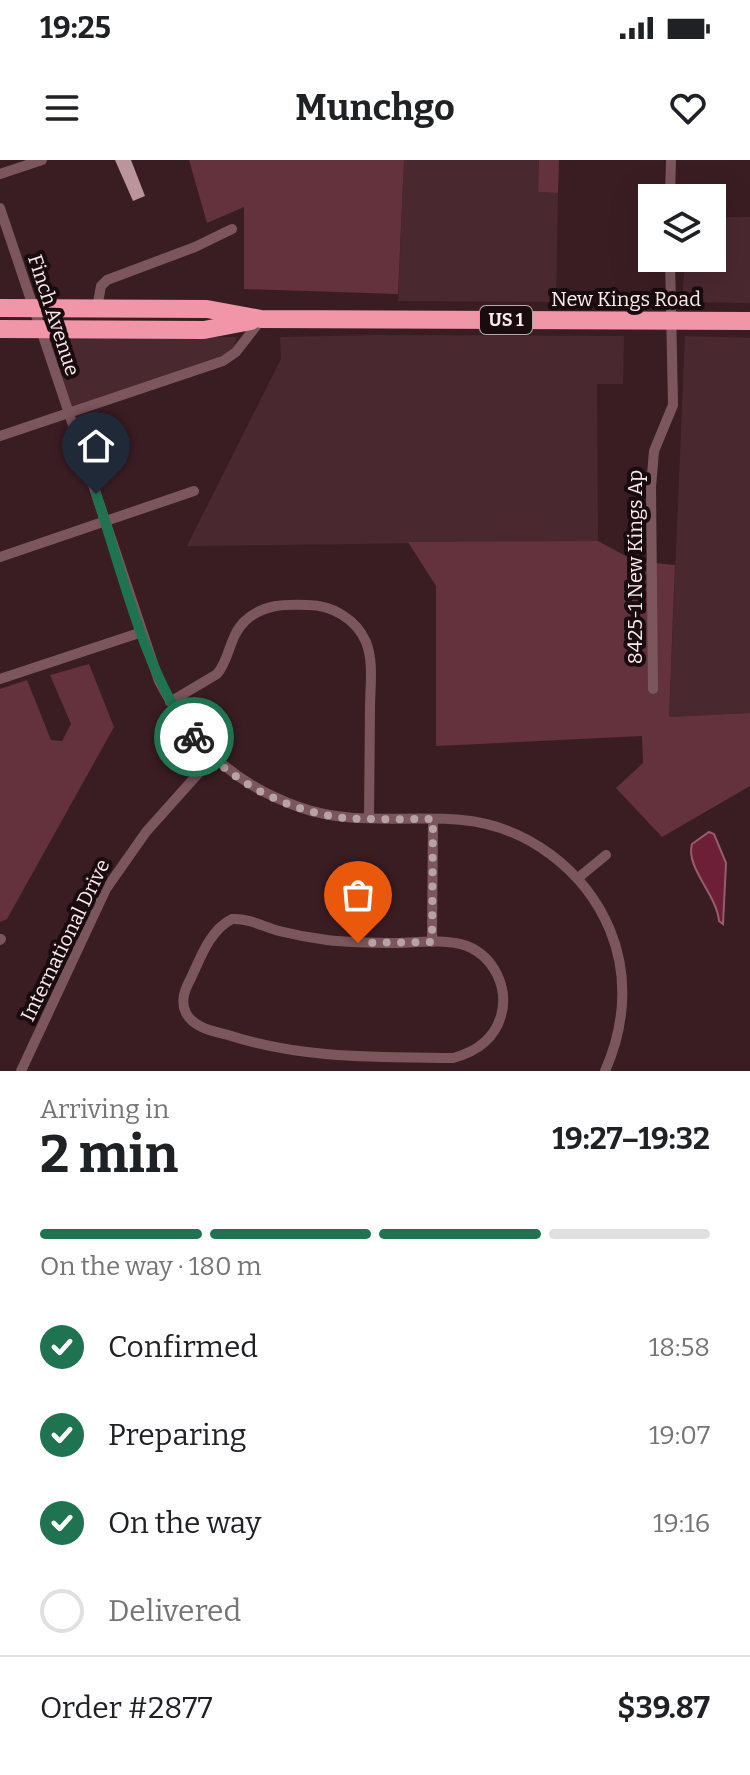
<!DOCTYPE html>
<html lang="en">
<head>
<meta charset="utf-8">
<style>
	:root { --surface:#fff; --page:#f6f6f6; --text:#202124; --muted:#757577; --line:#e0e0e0; --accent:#207351 }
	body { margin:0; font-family:Bitter,serif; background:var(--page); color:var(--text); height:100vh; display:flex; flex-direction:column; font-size:30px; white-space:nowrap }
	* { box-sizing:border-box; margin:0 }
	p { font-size:26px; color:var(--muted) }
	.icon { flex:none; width:44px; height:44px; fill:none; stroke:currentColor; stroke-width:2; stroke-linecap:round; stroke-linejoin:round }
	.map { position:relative; height:911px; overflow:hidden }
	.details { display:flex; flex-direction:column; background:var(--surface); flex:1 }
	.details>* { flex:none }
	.fabs { position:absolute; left:638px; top:24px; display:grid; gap:16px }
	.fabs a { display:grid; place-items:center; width:88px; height:88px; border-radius:0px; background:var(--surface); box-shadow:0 8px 32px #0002; font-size:40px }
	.pin { position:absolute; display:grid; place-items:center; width:68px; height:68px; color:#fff; margin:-82px -34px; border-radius:50% 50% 50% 0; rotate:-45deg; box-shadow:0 0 8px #0007 }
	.pin .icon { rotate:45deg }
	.courier { position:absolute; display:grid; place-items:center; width:80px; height:80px; margin:-40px; border:6px solid #207351; border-radius:50%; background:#fff; color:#222; box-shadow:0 2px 10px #0007 }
	.headline em { font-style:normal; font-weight:700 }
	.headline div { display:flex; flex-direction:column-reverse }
	.headline { display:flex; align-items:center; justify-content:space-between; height:136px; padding:0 40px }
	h1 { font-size:52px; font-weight:700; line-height:60px }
	.bar { display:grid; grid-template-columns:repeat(4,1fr); gap:12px 8px; align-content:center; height:96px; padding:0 40px }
	.bar i { height:10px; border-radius:6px; background:var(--line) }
	.bar .on { background:var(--accent) }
	.bar p { grid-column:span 4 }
	.line { display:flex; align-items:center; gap:20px; padding:0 40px; border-top:2px solid var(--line) }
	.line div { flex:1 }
	ol { padding:0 40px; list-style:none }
	li { display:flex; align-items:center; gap:24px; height:88px }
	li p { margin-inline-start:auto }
	li .icon { padding:8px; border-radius:50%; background:var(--accent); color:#fff; stroke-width:4 }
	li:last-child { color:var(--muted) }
	li i { width:44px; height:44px; border:4px solid var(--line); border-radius:50% }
	.status { display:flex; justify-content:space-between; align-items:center; height:56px; padding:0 40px; background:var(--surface); direction:ltr }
	.status svg { height:22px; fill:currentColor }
	header { display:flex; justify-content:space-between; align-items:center; height:104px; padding:0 40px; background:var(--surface); font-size:36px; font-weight:700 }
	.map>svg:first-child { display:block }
</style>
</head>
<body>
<div class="status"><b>19:25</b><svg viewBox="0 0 49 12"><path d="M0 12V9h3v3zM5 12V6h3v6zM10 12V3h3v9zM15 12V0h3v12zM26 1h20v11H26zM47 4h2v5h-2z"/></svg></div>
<header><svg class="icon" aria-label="menu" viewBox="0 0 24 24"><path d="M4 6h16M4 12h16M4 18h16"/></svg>Munchgo<svg class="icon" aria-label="heart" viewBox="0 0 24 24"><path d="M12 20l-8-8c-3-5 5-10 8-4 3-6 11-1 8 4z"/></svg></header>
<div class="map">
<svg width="750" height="911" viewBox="0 0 750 911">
	<rect width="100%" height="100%" fill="#3a1d23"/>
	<!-- built -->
	<g fill="#4a2830">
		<path d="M404,0h135l-1,32 20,1 -2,109 -158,-1z"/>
		<path d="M712,57h38v86l-68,-1 3,-44h27z"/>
		<path d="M376,175l248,1 -1,48h-26l1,157 -411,5 94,-187 -1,-22z"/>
		<path d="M48,176l189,1 -4,12 -15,9 -147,50z"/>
		<path d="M685,176l65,2v375l-81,4z"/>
	</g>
	<!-- green -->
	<g fill="#63323d">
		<path d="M189,0h215l-6,134 -154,-5v-82l-37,16z"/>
		<path d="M539,0h20l-1,33 -20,-1z"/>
		<path d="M598,381l37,20 40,4 -6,152 81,-4v73l-88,51 -46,-49 27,-25 -1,-27 -206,10v-160l-28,-44z"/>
		<path d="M89,504l25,63 -107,192 -7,3v-233l27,-9 24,60 11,1 9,-17 -21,-49z"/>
	</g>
	<!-- water -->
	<path fill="#6c1f36" stroke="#985c6d" stroke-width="2" d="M709,672l5,2 12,29 -3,61 -4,-3c-2,-26 -34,-54 -27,-77z"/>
	<!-- building -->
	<path fill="#ba959b" d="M115,0h16l14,36 -12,5z"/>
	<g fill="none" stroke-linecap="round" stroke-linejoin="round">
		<!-- street -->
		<g stroke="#7b575d" stroke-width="10">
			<path d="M0,14l42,-14"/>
			<path d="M670,38l1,-38"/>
			<path d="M0,48l159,473c33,63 73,102 140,126 52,19 109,8 163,13 65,6 123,50 148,110 19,46 15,96 -5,141"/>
			<path d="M97,148l4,-22 6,-6 88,-33 37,-18"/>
			<path d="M0,276l223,-75 13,-9 24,-31"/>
			<path d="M0,397l194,-66"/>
			<path d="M0,519l142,-47"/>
			<path d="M653,529l-2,-202 3,-36 19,-46 -3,-147"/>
			<path d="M170,542l47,-28c13,-15 12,-38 28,-53 18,-17 40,-17 63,-16 24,0 48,14 58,37 8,20 4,45 4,66 0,37 -1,74 -1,110"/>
			<path d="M578,718l28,-23"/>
			<path d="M232,759c17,-1 32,8 47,12 16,4 32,7 48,9 24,3 49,3 73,3 21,-1 47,-4 67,3 27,11 42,42 34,70 -7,24 -25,36 -48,42 -76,-1 -151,1 -225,-23 -15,-4 -34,-7 -42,-22 -6,-12 -1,-24 5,-35 10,-21 19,-48 41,-59z"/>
			<path d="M0,780l1,-1"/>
			<path d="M432,782l1,-123"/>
			<path d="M21,911l85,-182 40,-57 67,-75"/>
		</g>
		<!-- highway -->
		<g stroke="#f096a8" stroke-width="18">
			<path d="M0,148l207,1 54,10 489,2"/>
			<path d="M0,169l204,1 47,-9"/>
		</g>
	</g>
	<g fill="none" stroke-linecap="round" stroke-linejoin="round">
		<!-- done -->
		<path stroke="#b9a2a6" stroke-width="8" stroke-dasharray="0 14.4" d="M194,577c35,45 95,75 151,81 29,2 59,1 88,1l-1,123 -74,1"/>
		<!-- route -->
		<path stroke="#207351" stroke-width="10" d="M96,334c26,76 49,181 98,243"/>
	</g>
	<g text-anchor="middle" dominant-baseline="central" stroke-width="8" stroke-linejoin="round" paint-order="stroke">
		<!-- shield labels -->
		<rect fill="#180c0e" stroke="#b9a7aa" stroke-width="2" x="480" y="146" width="52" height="28" rx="6"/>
		<g font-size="18" font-weight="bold" fill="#feeaed">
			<text x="506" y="160">US 1</text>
		</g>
		<!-- street labels -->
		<g font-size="20" fill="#feeaed" stroke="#180c0e">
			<text x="626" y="139">New Kings Road</text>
			<text transform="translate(54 155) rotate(72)">Finch Avenue</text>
			<text transform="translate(635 407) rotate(-90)">8425-1 New Kings Ap</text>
			<text transform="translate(65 780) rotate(-64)">International Drive</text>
		</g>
	</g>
</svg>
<div class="fabs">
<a><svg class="icon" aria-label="layers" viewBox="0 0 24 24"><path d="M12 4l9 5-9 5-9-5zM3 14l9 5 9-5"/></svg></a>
</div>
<div class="pin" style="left:358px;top:783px;background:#ea580c"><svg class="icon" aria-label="bag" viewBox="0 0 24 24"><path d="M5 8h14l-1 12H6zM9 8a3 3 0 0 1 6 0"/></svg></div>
<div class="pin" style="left:96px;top:334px;background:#1f2937"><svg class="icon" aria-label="home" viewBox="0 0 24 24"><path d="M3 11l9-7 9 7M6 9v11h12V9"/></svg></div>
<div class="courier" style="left:194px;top:577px"><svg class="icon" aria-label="bike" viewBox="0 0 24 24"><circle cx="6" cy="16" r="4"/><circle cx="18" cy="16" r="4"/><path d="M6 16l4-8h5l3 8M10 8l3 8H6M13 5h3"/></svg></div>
</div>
<section class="details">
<div class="headline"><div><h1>2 min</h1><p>Arriving in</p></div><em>19:27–19:32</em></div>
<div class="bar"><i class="on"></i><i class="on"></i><i class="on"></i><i></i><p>On the way · 180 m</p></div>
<ol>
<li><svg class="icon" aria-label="check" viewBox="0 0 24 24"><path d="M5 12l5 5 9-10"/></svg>Confirmed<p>18:58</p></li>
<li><svg class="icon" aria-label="check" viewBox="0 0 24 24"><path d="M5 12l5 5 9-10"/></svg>Preparing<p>19:07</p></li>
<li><svg class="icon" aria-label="check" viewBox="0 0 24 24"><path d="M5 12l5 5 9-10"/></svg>On the way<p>19:16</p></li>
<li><i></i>Delivered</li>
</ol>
<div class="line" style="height:104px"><div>Order #2877</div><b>$39.87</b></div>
</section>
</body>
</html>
